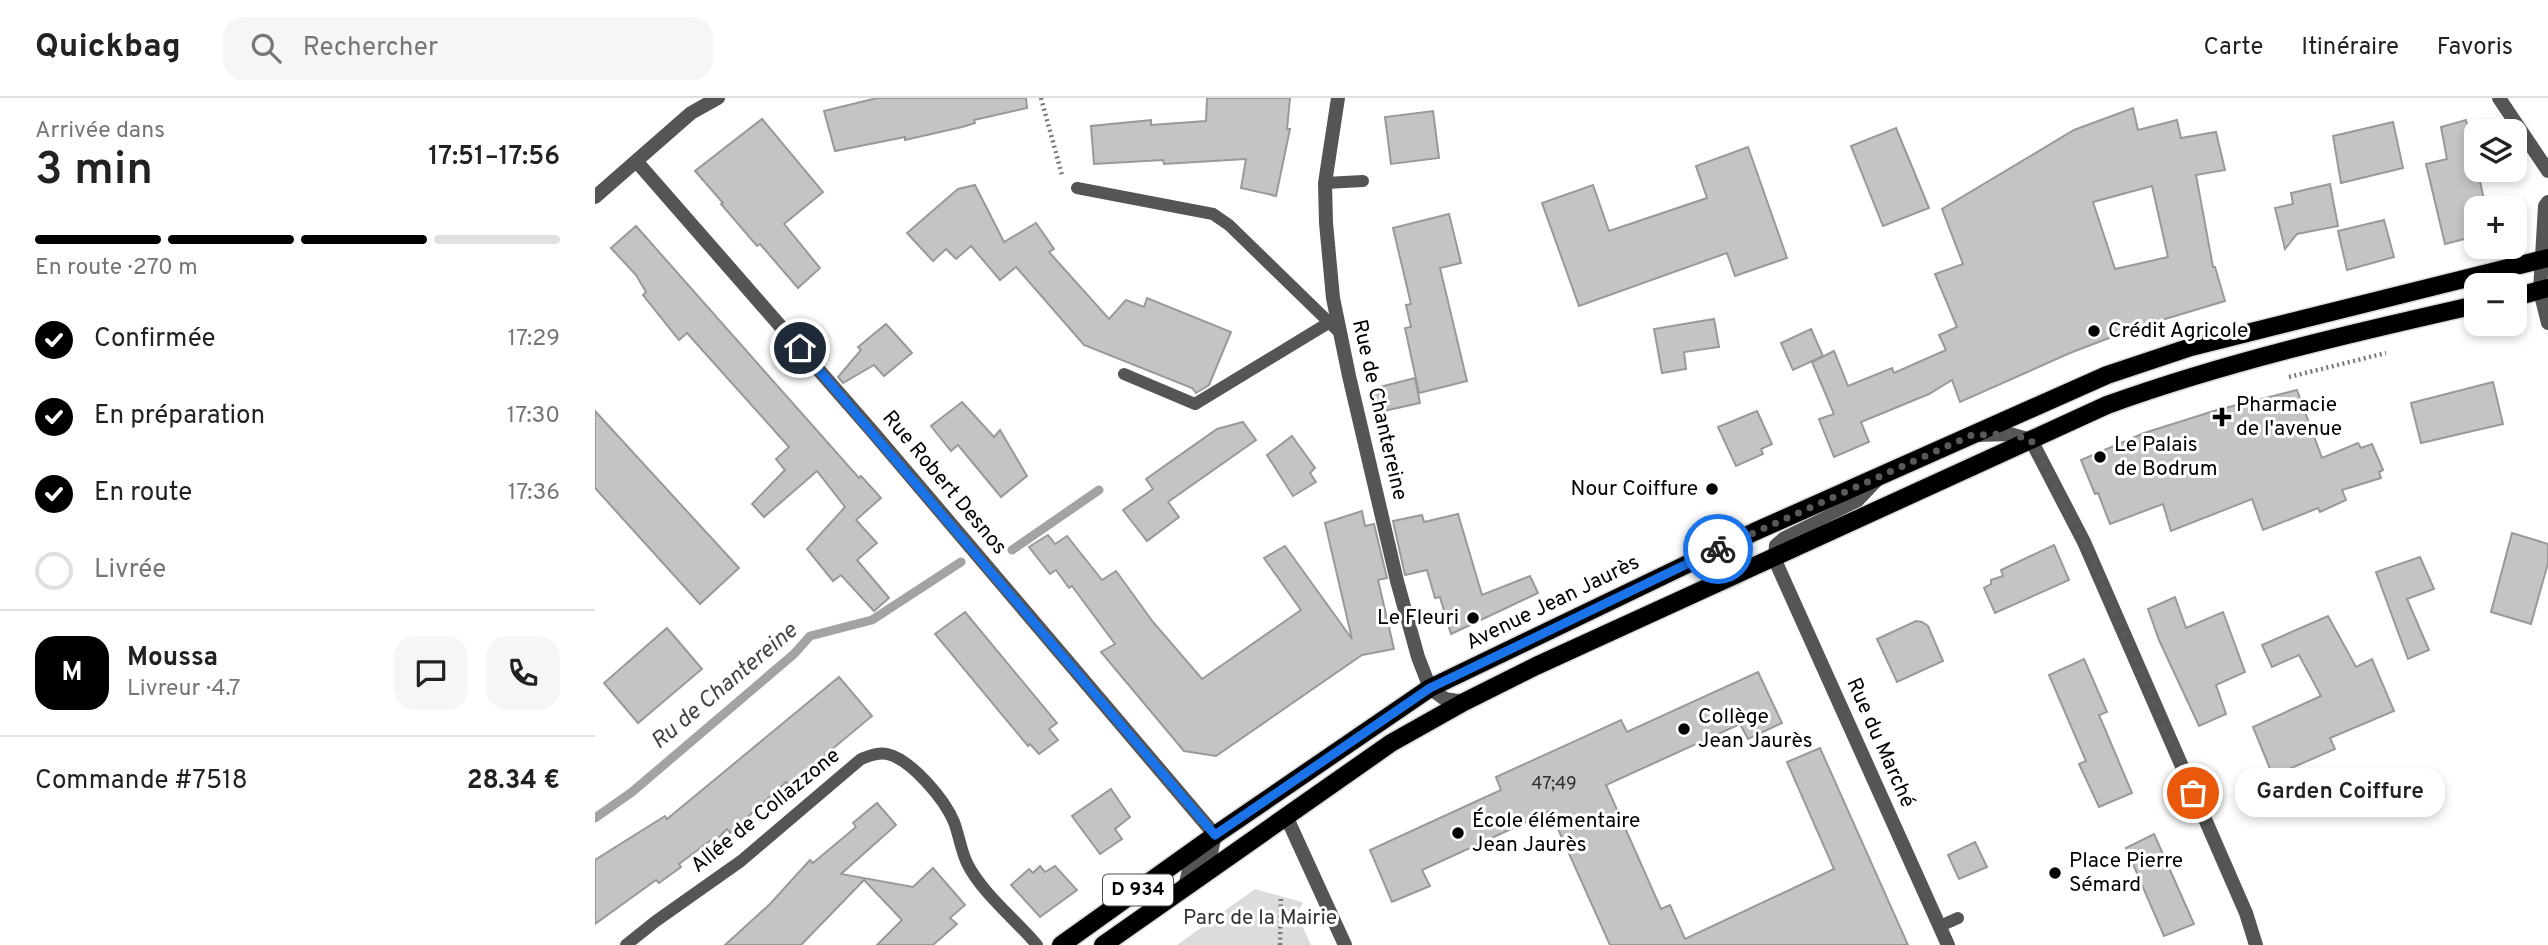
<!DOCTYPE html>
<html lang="fr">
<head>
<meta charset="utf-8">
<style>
	:root { --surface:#fff; --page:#f6f6f6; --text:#222; --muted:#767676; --line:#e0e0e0; --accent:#000 }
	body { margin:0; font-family:Overpass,sans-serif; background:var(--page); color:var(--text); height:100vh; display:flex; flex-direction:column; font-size:26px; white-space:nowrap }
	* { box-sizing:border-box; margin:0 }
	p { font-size:23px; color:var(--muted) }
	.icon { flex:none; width:38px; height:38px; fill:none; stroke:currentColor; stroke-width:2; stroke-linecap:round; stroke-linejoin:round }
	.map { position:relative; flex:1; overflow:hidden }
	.panel { display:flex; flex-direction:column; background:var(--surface); width:595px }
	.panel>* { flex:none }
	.controls { position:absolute; left:1869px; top:21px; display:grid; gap:14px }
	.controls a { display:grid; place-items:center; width:63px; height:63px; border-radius:14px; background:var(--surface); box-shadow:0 4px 10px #0003; font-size:35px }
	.pin { position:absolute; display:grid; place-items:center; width:60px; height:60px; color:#fff; margin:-30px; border:4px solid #fff; border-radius:50%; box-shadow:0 2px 7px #0007 }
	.courier { position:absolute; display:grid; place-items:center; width:70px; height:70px; margin:-35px; border:5px solid #1a73e8; border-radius:50%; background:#fff; color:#222; box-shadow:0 2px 9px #0007 }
	.bubble { position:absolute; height:49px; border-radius:21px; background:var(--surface); box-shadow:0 4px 10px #0003; font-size:23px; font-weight:600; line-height:49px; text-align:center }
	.summary em { font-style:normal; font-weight:600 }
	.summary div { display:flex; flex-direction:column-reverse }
	.summary { display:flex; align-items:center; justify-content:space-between; height:119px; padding:0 35px }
	h1 { font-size:46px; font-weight:600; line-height:52px }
	.bar { display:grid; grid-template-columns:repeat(4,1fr); gap:10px 7px; align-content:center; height:84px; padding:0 35px }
	.bar i { height:9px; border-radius:5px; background:var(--line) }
	.bar .active { background:var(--accent) }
	.bar p { grid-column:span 4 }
	.line { display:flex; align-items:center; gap:18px; padding:0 35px; border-top:2px solid var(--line) }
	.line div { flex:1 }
	.round { display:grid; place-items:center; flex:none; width:74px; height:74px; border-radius:21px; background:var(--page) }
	ol { padding:0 35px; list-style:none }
	li { display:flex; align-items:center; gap:21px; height:77px }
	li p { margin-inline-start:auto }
	li .icon { padding:7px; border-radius:50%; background:var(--accent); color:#fff; stroke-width:4 }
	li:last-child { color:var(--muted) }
	li i { width:38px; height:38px; border:4px solid var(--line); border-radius:50% }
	header { display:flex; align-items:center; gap:42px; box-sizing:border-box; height:98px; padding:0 35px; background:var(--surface); border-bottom:2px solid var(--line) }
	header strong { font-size:33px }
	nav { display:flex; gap:38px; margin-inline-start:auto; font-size:24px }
	.search { width:490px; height:63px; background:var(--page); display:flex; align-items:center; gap:18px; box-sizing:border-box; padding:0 24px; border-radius:21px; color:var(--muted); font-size:26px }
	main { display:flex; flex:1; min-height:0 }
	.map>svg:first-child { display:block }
</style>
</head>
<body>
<header>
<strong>Quickbag</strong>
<div class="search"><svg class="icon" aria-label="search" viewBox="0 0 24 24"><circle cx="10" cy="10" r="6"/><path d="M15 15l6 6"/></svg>Rechercher</div>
<nav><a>Carte</a><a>Itinéraire</a><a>Favoris</a></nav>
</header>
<main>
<section class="panel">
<div class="summary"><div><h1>3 min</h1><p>Arrivée dans</p></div><em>17:51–17:56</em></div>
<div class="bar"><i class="active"></i><i class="active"></i><i class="active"></i><i></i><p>En route · 270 m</p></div>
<ol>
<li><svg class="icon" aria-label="check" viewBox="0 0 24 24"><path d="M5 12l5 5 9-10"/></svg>Confirmée<p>17:29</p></li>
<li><svg class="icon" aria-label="check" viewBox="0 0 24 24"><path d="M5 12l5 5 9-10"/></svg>En préparation<p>17:30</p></li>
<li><svg class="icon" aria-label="check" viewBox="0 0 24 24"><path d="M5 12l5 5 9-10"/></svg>En route<p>17:36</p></li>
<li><i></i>Livrée</li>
</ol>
<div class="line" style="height:126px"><b class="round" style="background:var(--accent);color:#fff">M</b><div><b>Moussa</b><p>Livreur · 4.7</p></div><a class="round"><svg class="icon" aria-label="chat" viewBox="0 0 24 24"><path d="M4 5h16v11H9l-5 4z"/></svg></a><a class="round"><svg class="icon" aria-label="phone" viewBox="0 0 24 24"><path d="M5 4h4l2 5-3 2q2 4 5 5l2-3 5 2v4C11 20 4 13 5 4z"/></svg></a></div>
<div class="line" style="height:91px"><div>Commande #7518</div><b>28.34 €</b></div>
</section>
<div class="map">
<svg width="1953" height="847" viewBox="0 0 1953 847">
	<rect width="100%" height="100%" fill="#fff"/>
	<!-- green -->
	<path fill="#dcdcdc" d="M660,791l47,13 1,2 -7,8 15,33h-134z"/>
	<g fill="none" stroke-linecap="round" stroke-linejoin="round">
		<!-- stream -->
		<g stroke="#a3a3a3" stroke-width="9">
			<path d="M417,452l87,-60"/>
			<path d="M0,720l37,-26 162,-138 16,-18 62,-16 89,-58"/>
		</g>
	</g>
	<!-- building -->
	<g fill="#c4c4c4" stroke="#999" stroke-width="2" fill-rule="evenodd">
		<path d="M282,0h149l1,10 -53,12 1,3 -13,4 -57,13v-3l-70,14 -11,-40z"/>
		<path d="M612,0h83l-3,31h3l-14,67 -35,-8 5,-29 -82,5 -1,-4 -69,4 -3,-38 60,-6v5l55,-4z"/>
		<path d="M1538,10l5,22 39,-10 4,18 35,-6 9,38 -29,5 17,92h2l10,34 -90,27 -65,25 -110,49 -8,-22 -23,14 -68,28 8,20 -35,15 -15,-38 15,-5 -22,-52 22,-11 14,35 44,-18 2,5 52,-23 -7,-15 18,-8 -22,-53 28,-10 -21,-55 132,-79zM1557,88l16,71 -53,12 -22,-67z"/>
		<path d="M838,13l6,47 -48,6 -6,-47z"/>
		<path d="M167,21l61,73 -39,32 36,44 -22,20 -38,-44 -3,2 -36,-42 2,-1 -28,-32z"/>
		<path d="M1871,22l20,88h-10v28l-31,8 -19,-80 21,-5 -6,-32z"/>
		<path d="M1798,24l10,46 -62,15 -8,-47z"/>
		<path d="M1301,30l33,80 -46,18 -32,-80z"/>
		<path d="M1153,49l39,111 -52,18 -8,-23 -148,53 -37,-103 51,-18 16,46 98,-33 -11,-32z"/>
		<path d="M1735,86l8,42 -41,8 -12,15 -10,-41 18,-4 -2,-11z"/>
		<path d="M380,87l29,57 32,-19 18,26 -5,3 60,67 17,-19 18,7 3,-9 84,34 -22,53 -13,8 -4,-5 -108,-43 -68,-78 -16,13 -29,-34 -15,13 -10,-10 -13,12 -26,-28 51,-44z"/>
		<path d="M854,116l12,49 -21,5 27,113 -48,12 -14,-65 6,-1 -5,-22 5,-1 -18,-76z"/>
		<path d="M1789,122l10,37 -47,13 -9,-39z"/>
		<path d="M41,128l223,252 2,-2 20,22 -25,22 21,23 -20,17 32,38 -15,13 -33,-36 -8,6 -26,-32 38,-42 -28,-36 -53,46 -12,-13 33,-34 -9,-11 13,-12 -102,-114 -8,7 -36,-45 3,-3 -10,-17 -25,-27z"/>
		<path d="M1119,221l5,28 -35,5 2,17 -24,4 -8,-44z"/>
		<path d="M291,226l26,29 -28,23 -10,-11 -31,18 -5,-6 23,-27 -3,-3z"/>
		<path d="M1216,231l12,27 -30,14 -12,-27z"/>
		<path d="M820,280l5,25 -41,9 -7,-23z"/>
		<path d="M1898,284l10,42 -82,19 -10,-40z"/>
		<path d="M1702,292l25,68 36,-15 3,5 11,-4 11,26 -4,2 2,6 -39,12 4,10 -26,12 -2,-4 -55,22 -11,-31 -81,32 -8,-27 -53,20 -12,-31 -3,1 -14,-34 63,-27 73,-23z"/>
		<path d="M367,304l32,35 6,-7 27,46 -26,21 -43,-52 -7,6 -20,-25z"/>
		<path d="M0,313l144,157 -39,36 -105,-116z"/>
		<path d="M1162,313l15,33 -11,5 2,5 -27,12 -18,-39z"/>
		<path d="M648,324l13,18 -88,62 11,15 -32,24 -24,-31 30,-21 -7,-10 71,-50z"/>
		<path d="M697,338l23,32 -5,5 6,9 -23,14 -26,-41z"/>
		<path d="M767,413l3,15 9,-2 13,54 -9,2 16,69 -32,6 -146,101 -32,-5 -83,-99 14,-8 -43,-58 -3,2 -13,-18 -6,4 -21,-27 19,-12 7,9 12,-8 35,44 14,-9 37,51 49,57 99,-69 -37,-52 21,-12 67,93 -27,-116z"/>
		<path d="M863,416l24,81 48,-19 8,17 -87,41 -11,-37 -5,1 -8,-28 -22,5 -12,-54 29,-6 2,7z"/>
		<path d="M1917,435l36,11v19l-17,61 -40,-12z"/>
		<path d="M1459,447l15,35 -74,33 -11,-25 7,-4v-4l12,-4 -2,-6z"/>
		<path d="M1825,459l14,32 -27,10 22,51 -21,9 -32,-87z"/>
		<path d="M1580,499l11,31 37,-16 22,60 -29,13 10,29 -27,12 -40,-86 -11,-31z"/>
		<path d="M370,514l92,111 -8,6 9,11 -19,14 -9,-10 -2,2 -93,-112z"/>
		<path d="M1733,518l28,51 16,-8 22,52 -64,27 5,11 -62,27 -20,-49 68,-31 -22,-41 -27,12 -10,-22z"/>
		<path d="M1321,523l6,1 6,4 15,35 -46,21 -20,-43z"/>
		<path d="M72,530l35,41 -64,54 -34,-40z"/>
		<path d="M1489,561l23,53 -8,3 33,78 -33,14 -20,-43 7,-3 -37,-86z"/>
		<path d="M1163,574l24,51 -34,16 -8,-15 -134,61 55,124 9,-4 15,34 149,-70 -47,-107 33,-14 88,197h-298l-60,-134 -128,59 8,16 -38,16 -22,-52 131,-60 -5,-13 125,-57 6,12z"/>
		<path d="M244,579l33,39 -83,69 -3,-3 -56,51 -3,-4 -10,10 -2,-2 -36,27 2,3 -22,16 -3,-3 -61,44v-64l70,-44 2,3z"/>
		<path d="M516,691l19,28 -15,12 7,10 -22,15 -28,-38z"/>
		<path d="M282,705l19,22 -55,49 72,13 20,-19 32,37 -15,13 7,6 -24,21h-56l25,-25 -38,-40 -63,65h-76l45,-41 40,-44 3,3 43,-36 -3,-4z"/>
		<path d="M1559,736l40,90 -30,12 -38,-88z"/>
		<path d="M1380,744l12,25 -28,12 -11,-24z"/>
		<path d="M445,768l5,6 10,-6 22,24 -37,27 -29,-32 18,-16 4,4z"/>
	</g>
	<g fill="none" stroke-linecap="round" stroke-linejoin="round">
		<defs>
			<g id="primary">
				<path d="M1920,199l33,-9"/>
				<path d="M466,847l154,-110 215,-147 324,-156 353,-157 84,-28 357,-89"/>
				<path d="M508,847l288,-202 73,-41 72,-36 571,-261c119,-43 245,-72 369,-100"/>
			</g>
		</defs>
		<!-- primary casing -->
		<use href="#primary" stroke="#dbdbdb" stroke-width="21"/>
		<!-- path -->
		<g stroke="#777" stroke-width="4.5" stroke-dasharray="2 3.5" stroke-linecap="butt">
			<path d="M446,0l21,77"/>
			<path d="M1891,230l20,-4"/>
			<path d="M1694,279l97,-24"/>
			<path d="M685,847l1,-49"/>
		</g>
		<!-- service -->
		<g stroke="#555" stroke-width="12">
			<path d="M730,85l38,-2"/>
			<path d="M482,90l136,26 16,11 111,108"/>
			<path d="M529,276l71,30 135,-82"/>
			<path d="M1179,460l1,-13 8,-7 75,-37 19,-20"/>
			<path d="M1345,828l18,-8"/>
			<path d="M31,847l30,-24 85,-60 120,-102c8,-3 17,-7 26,-5 24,5 58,46 67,68 5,13 7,29 13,41 14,29 49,57 70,82"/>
		</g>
		<!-- minor -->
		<g stroke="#555" stroke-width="14">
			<path d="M743,0l-13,85 1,40 7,75 16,78 48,205 21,76 12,31 15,11 19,3"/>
			<path d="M1904,0l49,73"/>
			<path d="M42,64l235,269 343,404 -5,22 -21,13 -4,17"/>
			<path d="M0,99l96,-84 27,-15"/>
			<path d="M1953,104l-3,4 -5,85 8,32"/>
			<path d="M1383,337l32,-1 21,6 53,102 162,371 10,32"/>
			<path d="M1179,460l174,387"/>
			<path d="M691,718l59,129"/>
		</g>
		<!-- primary -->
		<use href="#primary" stroke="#000" stroke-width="18"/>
	</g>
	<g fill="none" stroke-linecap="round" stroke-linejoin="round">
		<!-- done -->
		<path stroke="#595959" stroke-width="7" stroke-dasharray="0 12.6" d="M1123,451l254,-114 38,-1 21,6 53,102 109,251"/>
		<!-- route -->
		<path stroke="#1a73e8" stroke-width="9" d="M205,250l415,487 215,-147 288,-139"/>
	</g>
	<!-- markers -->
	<g fill="#000" stroke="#fff" stroke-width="2.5">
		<circle cx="1499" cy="233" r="7"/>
		<path d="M1623.5 308.5h7v7h7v7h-7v7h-7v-7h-7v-7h7z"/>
		<circle cx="1505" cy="359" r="7"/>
		<circle cx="1117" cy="391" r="7"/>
		<circle cx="878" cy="520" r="7"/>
		<circle cx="1089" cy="631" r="7"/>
		<circle cx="863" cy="735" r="7"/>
		<circle cx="1460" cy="775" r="7"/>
	</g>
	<g text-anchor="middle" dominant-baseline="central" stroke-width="6" stroke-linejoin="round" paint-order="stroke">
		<!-- number labels -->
		<g font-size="18" fill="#313131">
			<text x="959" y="686">47;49</text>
		</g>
		<!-- shield labels -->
		<rect fill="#fff" stroke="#4c4c4c" stroke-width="2" x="508" y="776.5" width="70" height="31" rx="5"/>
		<g font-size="19" font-weight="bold" fill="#000">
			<text x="543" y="792">D 934</text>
		</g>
		<!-- poi labels -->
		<g font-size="21" fill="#000" stroke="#fff" text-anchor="start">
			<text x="1513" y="233">Crédit Agricole</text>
			<text x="1641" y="307">Pharmacie<tspan x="1641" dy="24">de l'avenue</tspan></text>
			<text x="1519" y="347">Le Palais<tspan x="1519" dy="24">de Bodrum</tspan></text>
			<text x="1103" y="391" text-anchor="end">Nour Coiffure</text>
			<text x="864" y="520" text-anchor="end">Le Fleuri</text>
			<text x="1103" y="619">Collège<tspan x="1103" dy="24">Jean Jaurès</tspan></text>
			<text x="877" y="723">École élémentaire<tspan x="877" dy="24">Jean Jaurès</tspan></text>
			<text x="1474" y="763">Place Pierre<tspan x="1474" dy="24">Sémard</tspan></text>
		</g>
		<!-- street labels -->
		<g font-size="21" fill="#000" stroke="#fff">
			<text transform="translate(784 312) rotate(77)">Rue de Chantereine</text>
			<text transform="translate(349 385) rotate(50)">Rue Robert Desnos</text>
			<text transform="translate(958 505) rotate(-26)">Avenue Jean Jaurès</text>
			<text transform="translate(1285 645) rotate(66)">Rue du Marché</text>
			<text transform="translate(171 713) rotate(-39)">Allée de Collazzone</text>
		</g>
		<!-- park labels -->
		<g font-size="21" fill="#333" stroke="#fff">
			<text x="665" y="820">Parc de la Mairie</text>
		</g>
		<!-- water labels -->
		<g font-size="23" font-style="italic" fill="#444" stroke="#fff">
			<text transform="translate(130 589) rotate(-40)">Ru de Chantereine</text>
		</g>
	</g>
</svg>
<div class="controls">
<a><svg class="icon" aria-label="layers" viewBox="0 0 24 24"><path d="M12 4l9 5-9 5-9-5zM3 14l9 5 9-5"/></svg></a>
<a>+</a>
<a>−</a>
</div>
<div class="pin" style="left:1598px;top:695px;background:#ea580c"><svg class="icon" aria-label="bag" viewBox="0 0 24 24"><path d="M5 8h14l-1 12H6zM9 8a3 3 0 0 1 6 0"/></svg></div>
<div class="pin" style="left:205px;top:250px;background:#1f2937"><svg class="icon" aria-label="home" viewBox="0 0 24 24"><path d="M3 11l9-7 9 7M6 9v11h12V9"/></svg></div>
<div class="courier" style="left:1123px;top:451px"><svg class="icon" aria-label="bike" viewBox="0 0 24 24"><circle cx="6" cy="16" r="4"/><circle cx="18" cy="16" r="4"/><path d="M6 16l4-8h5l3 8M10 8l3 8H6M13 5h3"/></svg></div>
<div class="bubble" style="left:1640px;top:670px;width:210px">Garden Coiffure</div>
</div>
</main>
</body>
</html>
